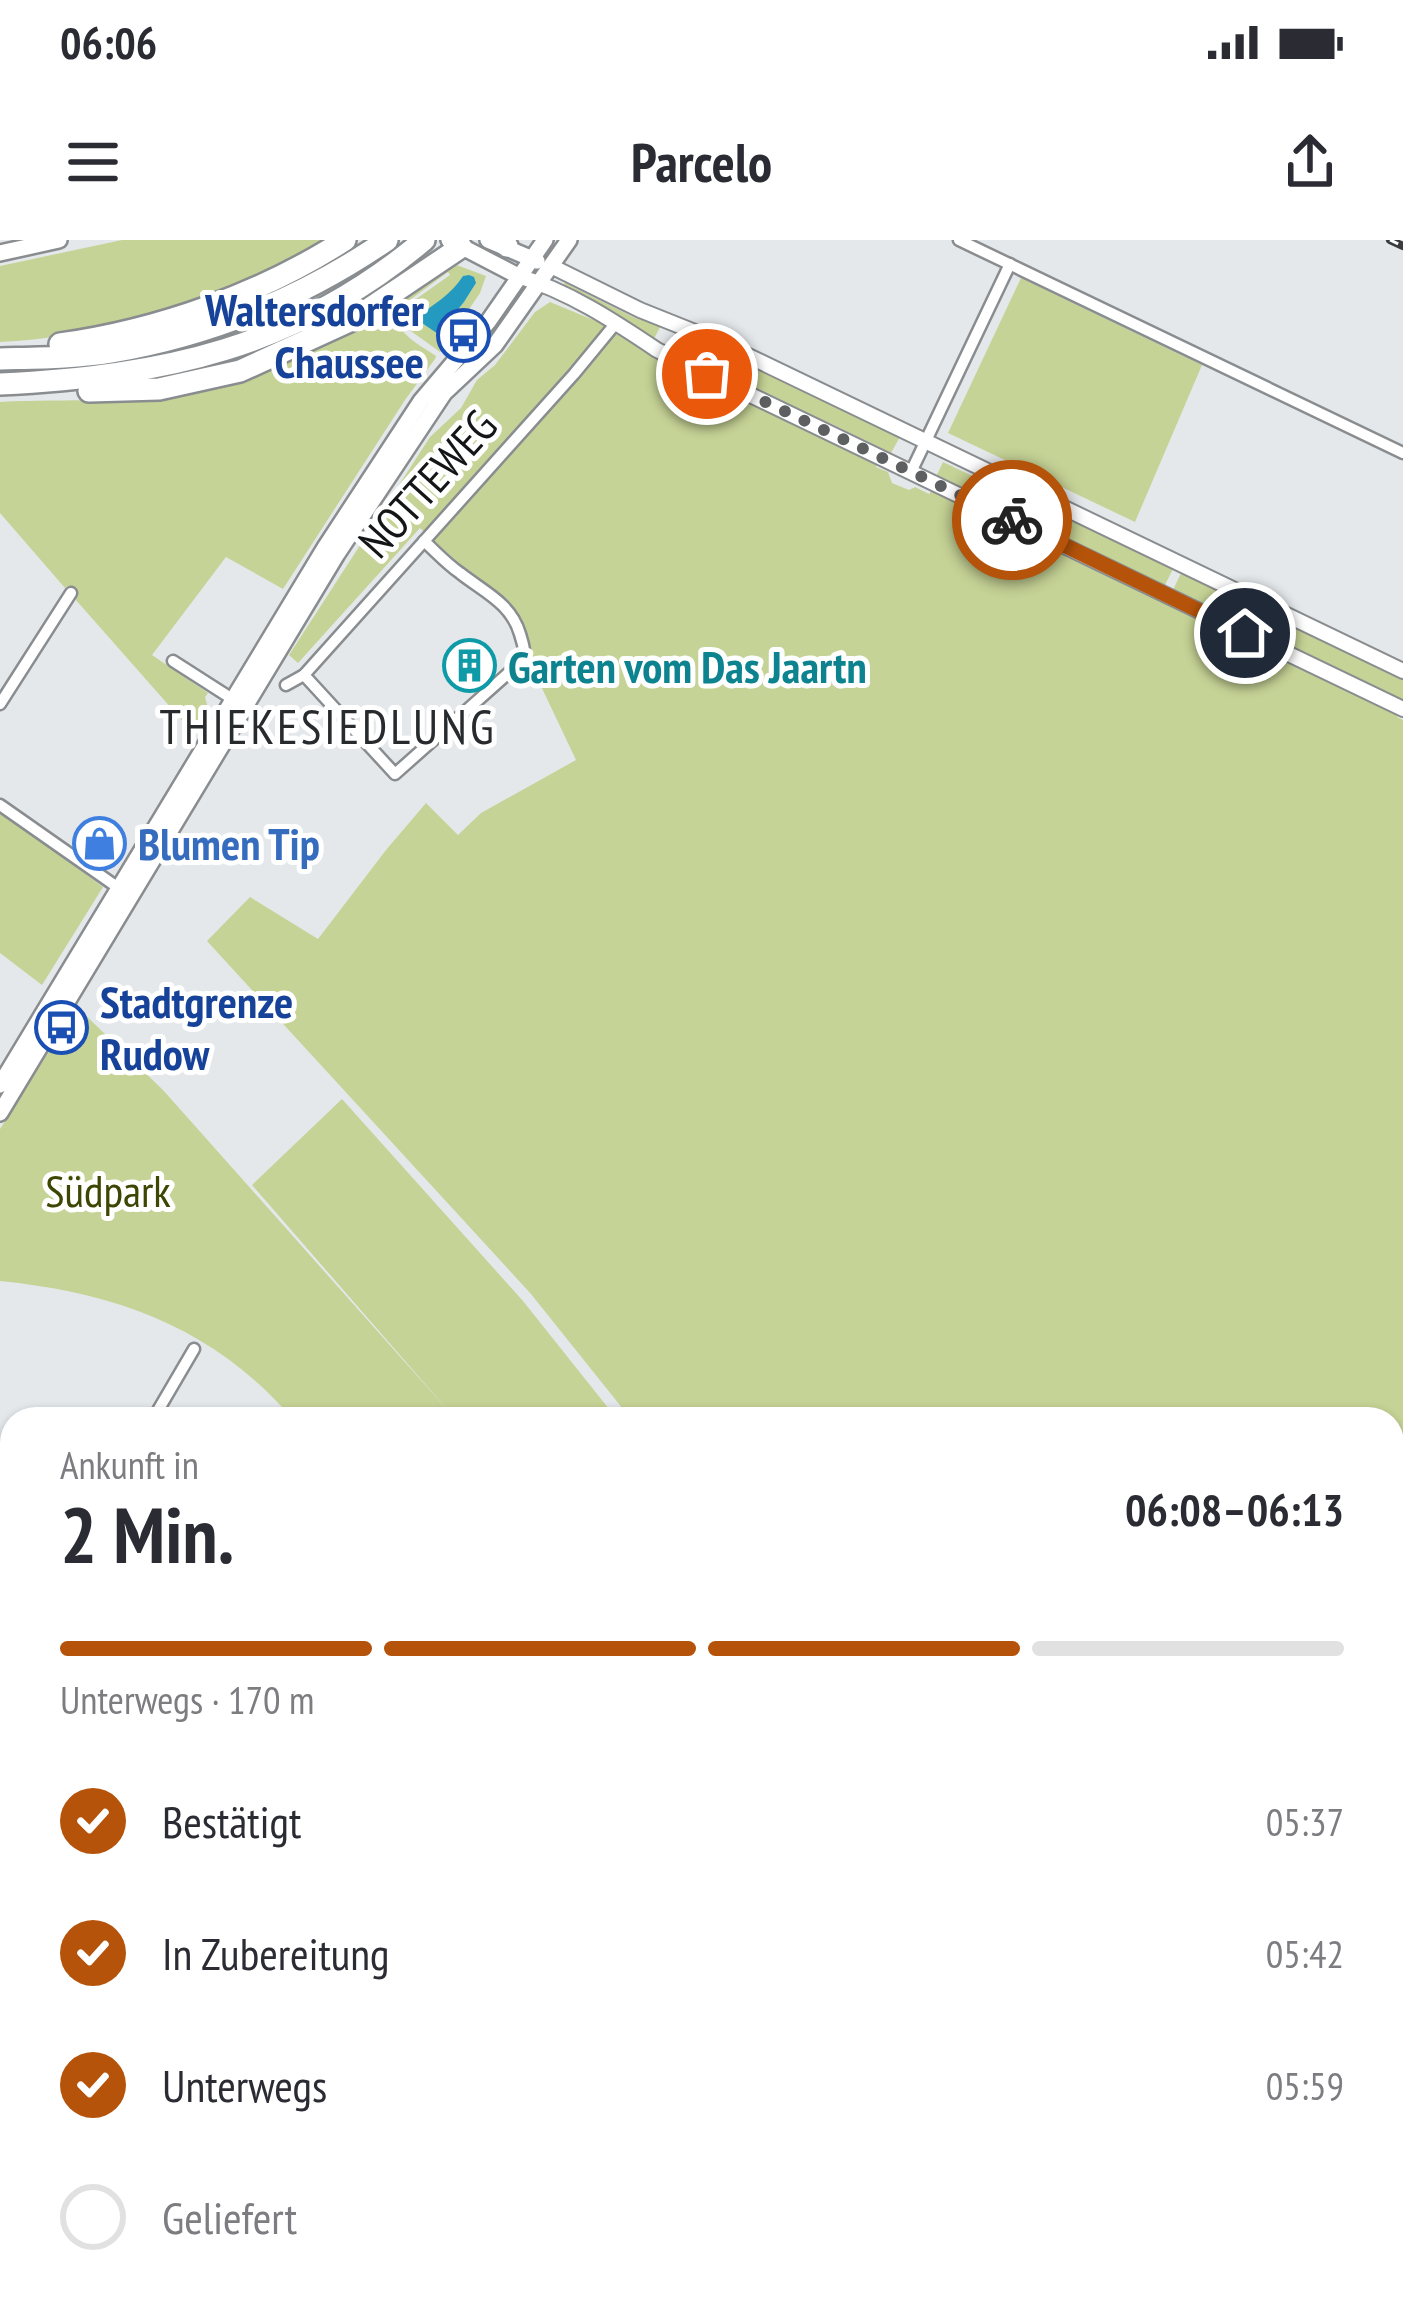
<!DOCTYPE html>
<html lang="de">
<head>
<meta charset="utf-8">
<style>
	:root { --surface:#fff; --page:#f2f2f3; --text:#2b2b33; --muted:#7c7c81; --line:#e1e1e2; --accent:#b45309 }
	body { margin:0; font-family:"PT Sans Narrow",sans-serif; background:var(--page); color:var(--text); height:100vh; display:flex; flex-direction:column; font-size:45px; white-space:nowrap }
	* { box-sizing:border-box; margin:0 }
	p { font-size:39px; color:var(--muted) }
	.icon { flex:none; width:66px; height:66px; fill:none; stroke:currentColor; stroke-width:2; stroke-linecap:round; stroke-linejoin:round }
	.map { position:relative; flex:1; overflow:hidden }
	.drawer { position:absolute; left:0px; top:1167px; width:1404px; height:903px; display:flex; flex-direction:column; background:var(--surface); border-radius:36px 36px 0 0; box-shadow:0 3px 9px #0004 }
	.drawer>* { flex:none }
	.pin { position:absolute; display:grid; place-items:center; width:102px; height:102px; color:#fff; margin:-51px; border:6px solid #fff; border-radius:50%; box-shadow:0 3px 12px #0007 }
	.courier { position:absolute; display:grid; place-items:center; width:120px; height:120px; margin:-60px; border:9px solid #b45309; border-radius:50%; background:#fff; color:#222; box-shadow:0 3px 15px #0007 }
	.head em { font-style:normal; font-weight:700 }
	.head div { display:flex; flex-direction:column-reverse }
	.head { display:flex; align-items:center; justify-content:space-between; height:204px; padding:0 60px }
	h1 { font-size:78px; font-weight:700; line-height:90px }
	.bar { display:grid; grid-template-columns:repeat(4,1fr); gap:18px 12px; align-content:center; height:144px; padding:0 60px }
	.bar i { height:15px; border-radius:9px; background:var(--line) }
	.bar .current { background:var(--accent) }
	.bar p { grid-column:span 4 }
	ol { padding:0 60px; list-style:none }
	li { display:flex; align-items:center; gap:36px; height:132px }
	li p { margin-inline-start:auto }
	li .icon { padding:12px; border-radius:50%; background:var(--accent); color:#fff; stroke-width:4 }
	li:last-child { color:var(--muted) }
	li i { width:66px; height:66px; border:6px solid var(--line); border-radius:50% }
	.status { display:flex; justify-content:space-between; align-items:center; height:84px; padding:0 60px; background:var(--surface); direction:ltr }
	.status svg { height:33px; fill:currentColor }
	header { display:flex; justify-content:space-between; align-items:center; height:156px; padding:0 60px; background:var(--surface); font-size:54px; font-weight:700 }
	.map>svg:first-child { display:block }
</style>
</head>
<body>
<div class="status"><b>06:06</b><svg viewBox="0 0 49 12"><path d="M0 12V9h3v3zM5 12V6h3v6zM10 12V3h3v9zM15 12V0h3v12zM26 1h20v11H26zM47 4h2v5h-2z"/></svg></div>
<header><svg class="icon" aria-label="menu" viewBox="0 0 24 24"><path d="M4 6h16M4 12h16M4 18h16"/></svg>Parcelo<svg class="icon" aria-label="share" viewBox="0 0 24 24"><path d="M12 15V3M7 8l5-5 5 5M5 13v7h14v-7"/></svg></header>
<div class="map">
<svg width="1403" height="2068" viewBox="0 0 1403 2068">
	<rect width="100%" height="100%" fill="#e4e8eb"/>
	<!-- green -->
	<g fill="#c6d396" fill-rule="evenodd">
		<path d="M122,0h217c-106,51 -220,97 -339,102v-76z"/>
		<path d="M454,24l32,12 -6,17 -40,59 -32,-23 -5,-12 6,-13 41,-29 -2,-3 -49,36c-8,24 20,36 37,48l-1,3 -30,41 -122,189 -57,-32 -74,98 56,38 -3,4 4,15 -14,23 -120,-136 2,-3 -10,-10 -2,2 -65,-75v-111c67,-4 137,3 204,-13 61,-14 114,-44 169,-74l5,2zM463,36l13,7 -12,19 -27,31 -18,-12 34,-29z"/>
		<path d="M1021,38l181,87 -67,157 -187,-89z"/>
		<path d="M565,43l70,35 26,7 -8,16 -92,-54z"/>
		<path d="M550,62l53,22 50,33 224,106 -1,4 12,5 4,11 17,7 6,-3 14,7 3,-4 467,223 -2,4 6,3v1053l-11,8v-362h-761l-100,-125 -324,-353 43,-44 68,42 68,-89 40,-47 32,32 23,-22 95,-53 -46,-97 -13,-47 -97,-88 -122,135 -9,-8 141,-218 31,-29 16,-28 18,-15 40,-53z"/>
		<path d="M687,95l8,3 206,97 -10,18 -61,-30 -13,-1 -138,-68z"/>
		<path d="M943,222l57,27 21,5 153,73 -11,22 -228,-110z"/>
		<path d="M1182,331l221,106v26l-231,-111z"/>
		<path d="M0,571l103,76 -61,98 -42,-32z"/>
		<path d="M77,767l86,83 289,325 -200,-230 90,-86 181,202 94,118h-324c-79,-91 -175,-126 -293,-138v-152z"/>
		<path d="M1392,1599l11,12v386l-11,7z"/>
		<path d="M0,1885l12,8v130l-12,-7z"/>
		<path d="M1392,2040l11,12v16h-207l-9,-10h205z"/>
		<path d="M72,2058h216l17,10h-215z"/>
		<path d="M614,2058h162l-16,10h-163z"/>
	</g>
	<!-- water -->
	<path fill="#249ac0" d="M469,35l5,2 2,6 -12,19 -26,32 -19,-13v-5c17,-14 32,-21 44,-40z"/>
	<g fill="none" stroke-linecap="round" stroke-linejoin="round">
		<defs>
			<g id="minor">
				<path d="M959,0l444,213"/>
				<path d="M911,232l99,-208"/>
				<path d="M173,421l64,41"/>
				<path d="M304,435l91,99 127,-113c4,-11 1,-16 -2,-27 -9,-31 -36,-42 -60,-61 -13,-9 -24,-21 -36,-32"/>
				<path d="M286,445l18,-10 270,-301 42,-51"/>
				<path d="M0,464l71,-111"/>
				<path d="M0,565l120,84"/>
				<path d="M153,1179l41,-70"/>
				<path d="M0,1286l12,8"/>
				<path d="M0,1433l12,-19"/>
				<path d="M0,1503l12,7"/>
				<path d="M1392,1551l11,-8"/>
				<path d="M0,1612l12,7"/>
				<path d="M0,1864l12,-20"/>
				<path d="M0,2028l12,6"/>
				<path d="M56,2058l18,10"/>
				<path d="M317,2058l17,10"/>
				<path d="M395,2068l6,-10"/>
				<path d="M573,2068l17,-10"/>
			</g>
			<g id="tertiary">
				<path d="M551,26l89,44 75,30 688,331"/>
				<path d="M518,36c50,15 96,45 139,74l746,359"/>
			</g>
			<g id="secondary">
				<path d="M449,0l69,36"/>
				<path d="M488,0l49,21"/>
				<path d="M0,13l59,-13"/>
				<path d="M0,845l326,-539 95,-145 67,-79 57,-82"/>
				<path d="M0,873l337,-559 107,-161 51,-48 74,-105"/>
			</g>
			<g id="motorway">
				<path d="M503,0l4,6"/>
				<path d="M60,104c99,-14 201,-50 285,-104"/>
				<path d="M0,119c37,-1 75,-1 112,-7 100,-17 192,-55 275,-112"/>
				<path d="M0,144c163,-8 296,-36 424,-144"/>
				<path d="M89,151l70,-2 81,-18 114,-52 107,-72"/>
			</g>
		</defs>
		<!-- minor casing -->
		<use href="#minor" stroke="#898d90" stroke-width="15"/>
		<!-- tertiary casing -->
		<use href="#tertiary" stroke="#898d90" stroke-width="18"/>
		<!-- secondary casing -->
		<use href="#secondary" stroke="#898d90" stroke-width="20"/>
		<!-- motorway casing -->
		<use href="#motorway" stroke="#898d90" stroke-width="26"/>
		<!-- minor -->
		<use href="#minor" stroke="#fff" stroke-width="10"/>
		<!-- tertiary -->
		<use href="#tertiary" stroke="#fff" stroke-width="14"/>
		<!-- secondary -->
		<use href="#secondary" stroke="#fff" stroke-width="15"/>
		<!-- motorway -->
		<use href="#motorway" stroke="#fff" stroke-width="21"/>
		<defs>
			<path id="rail" d="M1390,0l13,6"/>
		</defs>
		<!-- rail casing -->
		<use href="#rail" stroke="#393b3c" stroke-width="8"/>
		<!-- rail -->
		<use href="#rail" stroke="#fff" stroke-width="3" stroke-dasharray="9" stroke-linecap="butt"/>
	</g>
	<g fill="none" stroke-linecap="round" stroke-linejoin="round">
		<!-- done -->
		<path stroke="#5d5f61" stroke-width="12" stroke-dasharray="0 21.6" d="M707,134l305,146"/>
		<!-- route -->
		<path stroke="#b45309" stroke-width="15" d="M1012,280l233,113"/>
	</g>
	<!-- icons -->
	<defs>
		<symbol id="bus-ring" viewBox="-11 -11 22 22"><circle r="9.5" fill="#fff" stroke="#1a4fb4" stroke-width="1.5"/><path d="M-5-6H5V4H4V6H2V4H-2V6H-4V4H-5ZM-3.5-4V0h7V-4ZM-3.5 1.2v1.5H-2V1.2ZM2 1.2v1.5H3.5V1.2Z" fill="#1a4fb4"/></symbol>
		<symbol id="building-ring" viewBox="-11 -11 22 22"><circle r="9.5" fill="#fff" stroke="#0f9aa8" stroke-width="1.5"/><path d="M-4-6H4V6H1V3H-1V6H-4ZM-2.5-4.3h1.7v1.8h-1.7ZM.8-4.3h1.7v1.8H.8ZM-2.5-1h1.7V.8h-1.7ZM.8-1h1.7V.8H.8Z" fill="#0f9aa8"/></symbol>
		<symbol id="shop-ring" viewBox="-11 -11 22 22"><circle r="9.5" fill="#fff" stroke="#3f7fe0" stroke-width="1.5"/><path d="M-5-2.5h2.3a2.7 3.5 0 0 1 5.4 0H5L5.5 6h-11ZM-1.5-2.5h3a1.5 2.3 0 0 0-3 0Z" fill="#3f7fe0"/></symbol>
	</defs>
	<g fill-rule="evenodd">
		<use href="#bus-ring" x="434" y="66" width="59" height="59"/>
		<use href="#building-ring" x="440" y="396" width="59" height="59"/>
		<use href="#shop-ring" x="70" y="574" width="59" height="59"/>
		<use href="#bus-ring" x="32" y="758" width="59" height="59"/>
	</g>
	<g text-anchor="middle" dominant-baseline="central" stroke-width="10" stroke-linejoin="round" paint-order="stroke">
		<!-- transit labels -->
		<g font-size="45" font-weight="bold" fill="#164399" stroke="#fff" text-anchor="end">
			<text x="424" y="69">Waltersdorfer<tspan x="424" dy="52">Chaussee</tspan></text>
			<text x="100" y="761" text-anchor="start">Stadtgrenze<tspan x="100" dy="52">Rudow</tspan></text>
		</g>
		<!-- street labels -->
		<g font-size="45" fill="#141516" stroke="#fff">
			<text transform="translate(427 243) rotate(-48)">NOTTEWEG</text>
		</g>
		<!-- culture labels -->
		<g font-size="45" font-weight="bold" fill="#0d838f" stroke="#fff" text-anchor="start">
			<text x="508" y="426">Garten vom Das Jaartn</text>
		</g>
		<!-- shop labels -->
		<g font-size="45" font-weight="bold" fill="#366cbe" stroke="#fff" text-anchor="start">
			<text x="138" y="603">Blumen Tip</text>
		</g>
		<!-- park labels -->
		<g font-size="45" fill="#3d4602" stroke="#fff">
			<text x="108" y="950">Südpark</text>
		</g>
		<!-- neighbourhood labels -->
		<g font-size="48" letter-spacing="3" fill="#282b2e" stroke="#fff">
			<text x="328" y="486">THIEKESIEDLUNG</text>
		</g>
	</g>
</svg>
<div class="pin" style="left:707px;top:134px;background:#ea580c"><svg class="icon" aria-label="bag" viewBox="0 0 24 24"><path d="M5 8h14l-1 12H6zM9 8a3 3 0 0 1 6 0"/></svg></div>
<div class="pin" style="left:1245px;top:393px;background:#1f2937"><svg class="icon" aria-label="home" viewBox="0 0 24 24"><path d="M3 11l9-7 9 7M6 9v11h12V9"/></svg></div>
<div class="courier" style="left:1012px;top:280px"><svg class="icon" aria-label="bike" viewBox="0 0 24 24"><circle cx="6" cy="16" r="4"/><circle cx="18" cy="16" r="4"/><path d="M6 16l4-8h5l3 8M10 8l3 8H6M13 5h3"/></svg></div>
<section class="drawer">
<div class="head"><div><h1>2 Min.</h1><p>Ankunft in</p></div><em>06:08–06:13</em></div>
<div class="bar"><i class="current"></i><i class="current"></i><i class="current"></i><i></i><p>Unterwegs · 170 m</p></div>
<ol>
<li><svg class="icon" aria-label="check" viewBox="0 0 24 24"><path d="M5 12l5 5 9-10"/></svg>Bestätigt<p>05:37</p></li>
<li><svg class="icon" aria-label="check" viewBox="0 0 24 24"><path d="M5 12l5 5 9-10"/></svg>In Zubereitung<p>05:42</p></li>
<li><svg class="icon" aria-label="check" viewBox="0 0 24 24"><path d="M5 12l5 5 9-10"/></svg>Unterwegs<p>05:59</p></li>
<li><i></i>Geliefert</li>
</ol>
</section>
</div>
</body>
</html>
